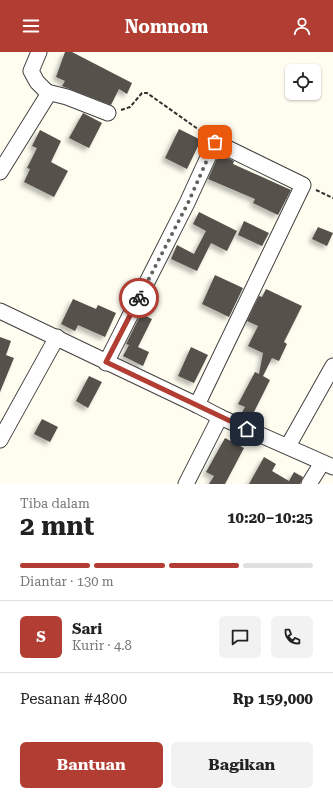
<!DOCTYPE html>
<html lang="id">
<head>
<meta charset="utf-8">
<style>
	:root { --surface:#fff; --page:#f2f2f2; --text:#222; --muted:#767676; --line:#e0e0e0; --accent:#b13d33 }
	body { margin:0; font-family:"Roboto Serif",serif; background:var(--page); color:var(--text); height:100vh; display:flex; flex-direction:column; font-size:15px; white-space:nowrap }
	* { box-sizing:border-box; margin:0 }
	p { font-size:13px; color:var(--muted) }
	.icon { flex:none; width:22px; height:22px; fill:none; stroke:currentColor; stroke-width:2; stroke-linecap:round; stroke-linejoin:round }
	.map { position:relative; height:432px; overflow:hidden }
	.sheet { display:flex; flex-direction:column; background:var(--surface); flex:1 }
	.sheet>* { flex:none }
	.tools { position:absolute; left:285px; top:12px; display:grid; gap:8px }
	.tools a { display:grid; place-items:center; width:36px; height:36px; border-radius:6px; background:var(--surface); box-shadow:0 1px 3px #0004; font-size:20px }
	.pin { position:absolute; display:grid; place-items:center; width:34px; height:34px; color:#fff; margin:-17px; border-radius:8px; box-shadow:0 2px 6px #0006 }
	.courier { position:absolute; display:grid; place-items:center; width:40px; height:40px; margin:-20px; border:3px solid #b13d33; border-radius:50%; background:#fff; color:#222; box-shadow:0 1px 5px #0007 }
	.summary em { font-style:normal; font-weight:700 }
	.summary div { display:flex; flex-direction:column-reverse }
	.summary { display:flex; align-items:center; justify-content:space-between; height:68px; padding:0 20px }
	h1 { font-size:26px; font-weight:700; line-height:30px }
	.bar { display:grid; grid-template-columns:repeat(4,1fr); gap:6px 4px; align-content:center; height:48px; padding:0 20px }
	.bar i { height:5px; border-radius:3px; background:var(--line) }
	.bar .active { background:var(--accent) }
	.bar p { grid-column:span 4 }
	.line { display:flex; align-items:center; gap:10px; padding:0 20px; border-top:1px solid var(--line) }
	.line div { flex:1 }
	.round { display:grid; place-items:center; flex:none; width:42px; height:42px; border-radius:6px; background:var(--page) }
	.button { display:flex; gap:8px; margin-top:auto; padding:8px 20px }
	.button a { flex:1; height:46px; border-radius:6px; background:var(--accent); color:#fff; font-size:16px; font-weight:700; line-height:46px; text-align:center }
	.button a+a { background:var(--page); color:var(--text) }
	header { display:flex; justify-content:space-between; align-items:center; height:52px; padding:0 20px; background:var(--accent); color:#fff; font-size:18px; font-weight:700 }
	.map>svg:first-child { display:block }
</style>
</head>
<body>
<header><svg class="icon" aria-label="menu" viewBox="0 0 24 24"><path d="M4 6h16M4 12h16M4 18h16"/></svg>Nomnom<svg class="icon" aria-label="person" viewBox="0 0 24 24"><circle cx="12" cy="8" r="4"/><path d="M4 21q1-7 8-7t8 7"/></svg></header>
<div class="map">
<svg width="333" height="432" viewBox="0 0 333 432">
	<defs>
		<filter id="shadow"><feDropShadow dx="-3.5" dy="3.5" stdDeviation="2" flood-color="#0004"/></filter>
	</defs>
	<rect width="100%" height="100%" fill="#fefdf0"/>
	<!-- building -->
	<g fill="#56514b" filter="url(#shadow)">
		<path d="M65,0h7l60,31 -5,11 -8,-5 -8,16 -49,-19 3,-5 -9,-4z"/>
		<path d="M83,61l19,10 -13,25 -20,-10z"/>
		<path d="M179,77l22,11 -14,29 -22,-11z"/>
		<path d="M40,78l21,11 -10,21 17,9 -14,26 -30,-15 6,-13 -3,-1 10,-20 -5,-2z"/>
		<path d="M219,102l15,7 -1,3 58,26 -13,25 -25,-12 2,-4 -47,-20z"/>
		<path d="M199,160l38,19 -10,20 -16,-8 -14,28 -26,-12 6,-14 17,9 12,-23 -13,-7z"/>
		<path d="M244,169l25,12 -7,13 -24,-11z"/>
		<path d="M318,175l15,6 -6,13 -15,-7z"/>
		<path d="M215,223l28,13 -14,29 -27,-13z"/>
		<path d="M266,237l36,17 -18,36 3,2 -8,17 -7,-3 -9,18 7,4 -20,40 -10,-4 5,-9 -7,-3 17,-32 4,2 4,-21 -15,-7 10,-20 -11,-5 12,-25 3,1z"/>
		<path d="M73,247l23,10 2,-4 18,8 -11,24 -27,-12 -3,6 -14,-7z"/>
		<path d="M141,262l11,5 -14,28 11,5 -6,14 -20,-10 6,-11 -3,-1z"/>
		<path d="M0,285l11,4 -5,14 8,3 -14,34z"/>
		<path d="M191,295l17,8 -14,28 -16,-7z"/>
		<path d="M89,324l13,6 -14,26 -12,-7z"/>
		<path d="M42,367l16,8 -8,15 -16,-8z"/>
		<path d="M225,386l19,10 -19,36h-16l5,-8 -8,-4z"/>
		<path d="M264,405l12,7 -4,7 17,10 5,-9 9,5 -3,7h-51z"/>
	</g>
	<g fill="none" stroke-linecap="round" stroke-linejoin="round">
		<defs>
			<g id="minor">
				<path d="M47,40l20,5 41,16"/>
				<path d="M0,120l46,-74 1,-6 -10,-10 -6,-11 8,-19"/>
				<path d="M0,259l197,94 23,12 113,50"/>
				<path d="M106,311l81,-160 28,-61 88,43 -106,220"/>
				<path d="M0,388l57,-103"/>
				<path d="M288,394l45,-80"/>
				<path d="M186,432l34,-67"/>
				<path d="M309,432l13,-21"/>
			</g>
		</defs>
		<!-- minor casing -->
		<use href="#minor" stroke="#414141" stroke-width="17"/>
		<!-- path -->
		<g stroke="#303030" stroke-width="2" stroke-dasharray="4 2" stroke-linecap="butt">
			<path d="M121,58l9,-3 12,-14h5l58,41"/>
			<path d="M316,138l17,8"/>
		</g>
		<!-- minor -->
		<use href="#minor" stroke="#fff" stroke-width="15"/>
	</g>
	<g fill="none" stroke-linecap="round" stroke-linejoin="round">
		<!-- done -->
		<path stroke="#62625d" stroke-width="4" stroke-dasharray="0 7.2" d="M139,246l49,-95 27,-61"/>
		<!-- route -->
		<path stroke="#b13d33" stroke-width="5" d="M139,246l-33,64 141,67"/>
	</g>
</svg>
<div class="tools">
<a><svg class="icon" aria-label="locate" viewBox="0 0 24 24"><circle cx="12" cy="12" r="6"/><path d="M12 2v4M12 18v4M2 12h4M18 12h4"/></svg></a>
</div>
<div class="pin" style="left:215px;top:90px;background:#ea580c"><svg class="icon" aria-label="bag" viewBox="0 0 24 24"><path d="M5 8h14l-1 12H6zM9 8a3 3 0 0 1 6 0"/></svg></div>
<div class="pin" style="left:247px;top:377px;background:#1f2937"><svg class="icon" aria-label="home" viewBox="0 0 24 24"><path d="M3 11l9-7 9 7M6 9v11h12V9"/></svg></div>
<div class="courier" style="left:139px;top:246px"><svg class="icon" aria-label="bike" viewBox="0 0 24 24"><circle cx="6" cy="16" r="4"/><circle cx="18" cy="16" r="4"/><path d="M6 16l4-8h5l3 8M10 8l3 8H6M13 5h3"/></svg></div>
</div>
<section class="sheet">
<div class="summary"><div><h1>2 mnt</h1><p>Tiba dalam</p></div><em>10:20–10:25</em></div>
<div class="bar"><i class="active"></i><i class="active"></i><i class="active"></i><i></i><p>Diantar · 130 m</p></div>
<div class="line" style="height:72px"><b class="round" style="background:var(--accent);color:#fff">S</b><div><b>Sari</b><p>Kurir · 4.8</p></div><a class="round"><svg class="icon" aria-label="chat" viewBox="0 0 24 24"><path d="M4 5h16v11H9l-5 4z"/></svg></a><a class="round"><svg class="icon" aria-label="phone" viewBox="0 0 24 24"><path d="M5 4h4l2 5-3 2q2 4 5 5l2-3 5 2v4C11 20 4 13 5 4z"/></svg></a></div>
<div class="line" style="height:52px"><div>Pesanan #4800</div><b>Rp 159,000</b></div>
<div class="button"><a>Bantuan</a><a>Bagikan</a></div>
</section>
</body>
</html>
